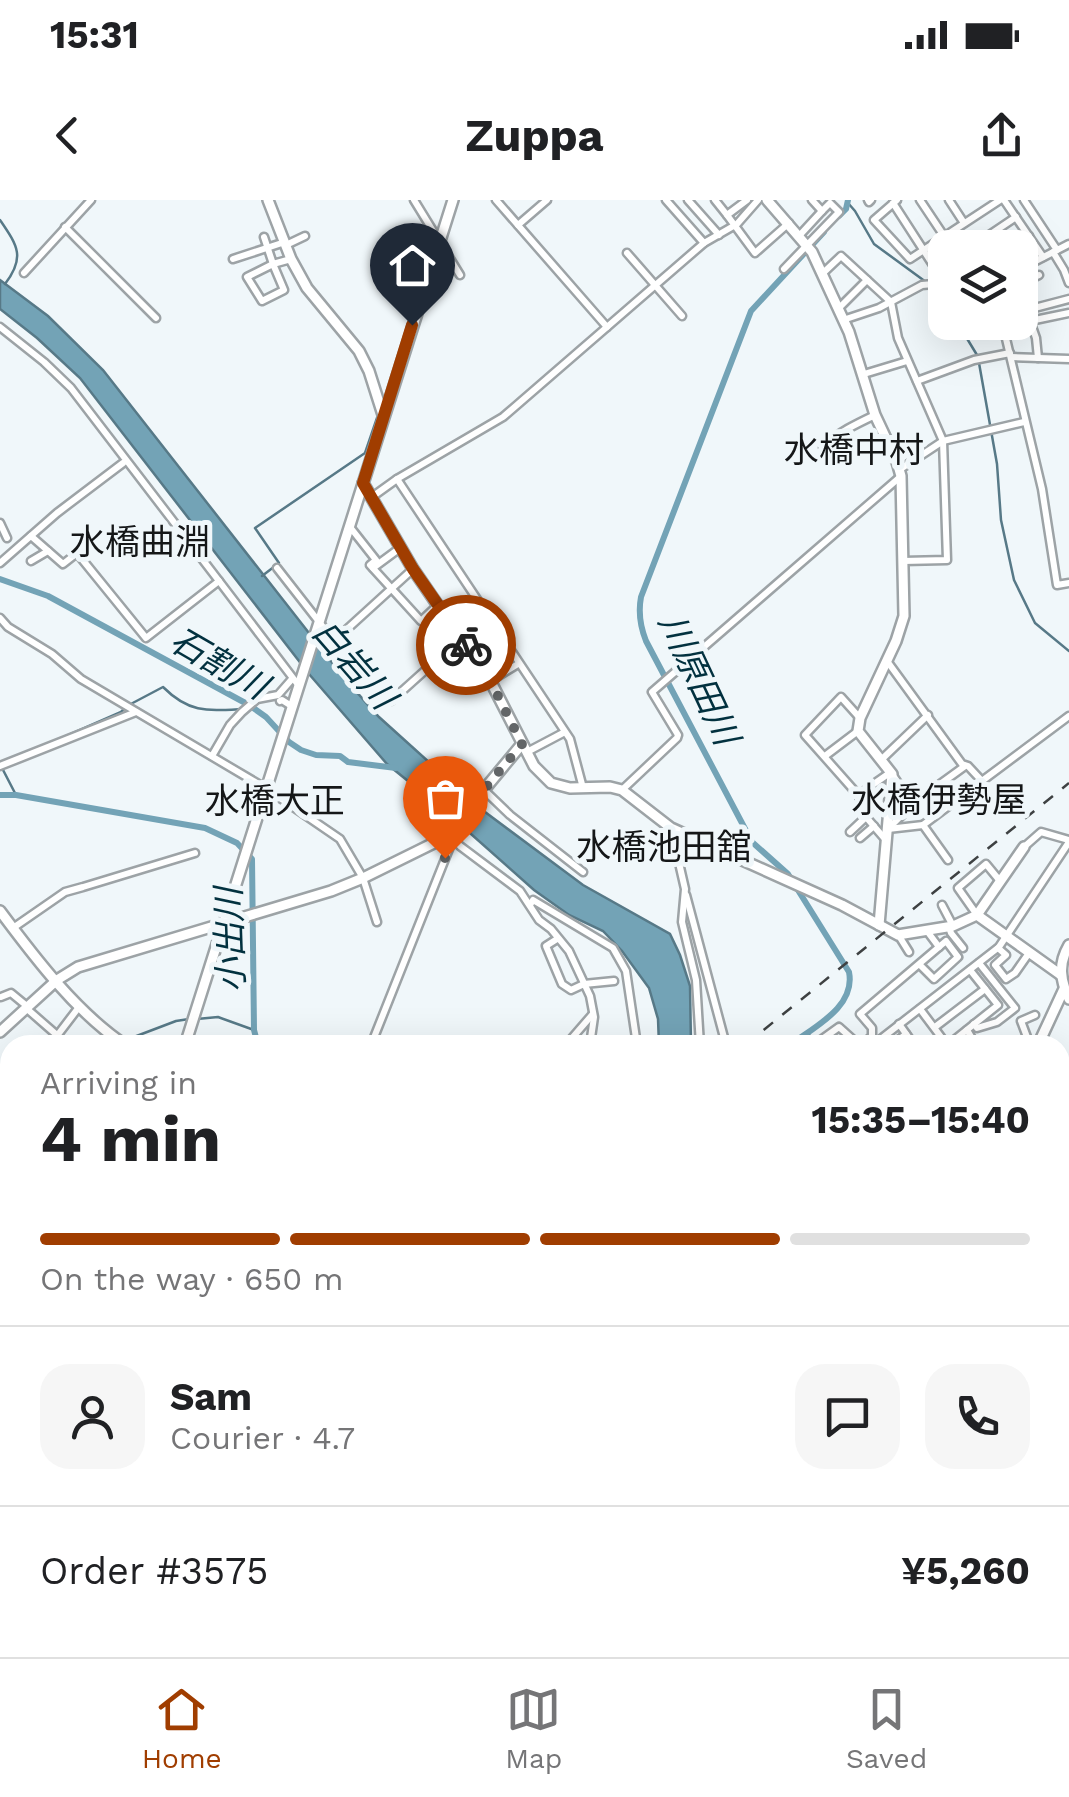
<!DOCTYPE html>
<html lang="en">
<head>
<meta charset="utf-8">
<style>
	:root { --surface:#fff; --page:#f6f6f6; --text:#202124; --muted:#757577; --line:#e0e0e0; --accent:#a03d00 }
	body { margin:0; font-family:"Work Sans","Noto Sans JP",sans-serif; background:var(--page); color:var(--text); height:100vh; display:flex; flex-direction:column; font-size:38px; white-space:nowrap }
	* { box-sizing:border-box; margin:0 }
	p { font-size:32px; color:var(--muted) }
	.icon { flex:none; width:55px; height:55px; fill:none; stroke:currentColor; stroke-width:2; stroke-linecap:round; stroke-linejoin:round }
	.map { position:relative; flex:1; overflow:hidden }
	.panel { position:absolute; left:0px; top:835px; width:1070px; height:622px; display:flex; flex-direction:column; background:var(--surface); border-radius:30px 30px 0 0; box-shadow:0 10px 40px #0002 }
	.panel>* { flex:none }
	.tools { position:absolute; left:928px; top:30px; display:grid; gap:20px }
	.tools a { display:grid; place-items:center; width:110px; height:110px; border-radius:20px; background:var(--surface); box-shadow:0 10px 40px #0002; font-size:50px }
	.pin { position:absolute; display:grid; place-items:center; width:85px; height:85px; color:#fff; margin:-102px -42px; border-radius:50% 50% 50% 0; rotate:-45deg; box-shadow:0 0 10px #0007 }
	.pin .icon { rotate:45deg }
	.courier { position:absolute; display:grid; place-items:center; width:100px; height:100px; margin:-50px; border:8px solid #a03d00; border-radius:50%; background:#fff; color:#222; box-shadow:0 2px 12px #0007 }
	.summary em { font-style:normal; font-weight:700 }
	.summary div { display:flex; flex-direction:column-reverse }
	.summary { display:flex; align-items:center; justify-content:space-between; height:170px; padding:0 40px }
	h1 { font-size:65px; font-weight:700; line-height:75px }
	.bar { display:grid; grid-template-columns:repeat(4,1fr); gap:15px 10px; align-content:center; height:120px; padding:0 40px }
	.bar i { height:12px; border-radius:8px; background:var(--line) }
	.bar .on { background:var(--accent) }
	.bar p { grid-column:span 4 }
	.line { display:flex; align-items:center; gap:25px; padding:0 40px; border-top:2px solid var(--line) }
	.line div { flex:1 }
	.round { display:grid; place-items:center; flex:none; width:105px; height:105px; border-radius:30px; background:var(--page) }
	.status { display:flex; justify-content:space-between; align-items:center; height:70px; padding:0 50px; background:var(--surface); direction:ltr }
	.status svg { height:28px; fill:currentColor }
	header { display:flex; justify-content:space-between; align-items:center; height:130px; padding:0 40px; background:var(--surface); font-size:45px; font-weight:700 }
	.dock { display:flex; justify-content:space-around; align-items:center; height:140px; border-top:2px solid var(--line); background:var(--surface); font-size:28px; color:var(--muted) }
	.dock a { display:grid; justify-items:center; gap:5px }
	.dock .on { color:var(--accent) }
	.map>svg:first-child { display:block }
</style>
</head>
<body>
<div class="status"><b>15:31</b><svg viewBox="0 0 49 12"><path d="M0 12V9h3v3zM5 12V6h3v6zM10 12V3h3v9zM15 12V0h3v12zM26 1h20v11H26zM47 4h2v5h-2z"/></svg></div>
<header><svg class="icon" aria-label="back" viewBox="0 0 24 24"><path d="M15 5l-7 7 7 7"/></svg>Zuppa<svg class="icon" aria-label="share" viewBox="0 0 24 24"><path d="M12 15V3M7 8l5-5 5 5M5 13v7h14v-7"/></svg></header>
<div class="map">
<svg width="1069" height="1457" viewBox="0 0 1069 1457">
	<rect width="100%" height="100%" fill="#f0f7fa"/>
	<!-- water -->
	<g fill="#73a3b6" stroke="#577987" stroke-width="2.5">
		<path d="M0,80l48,36 55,54 242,309 34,38 92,83 -16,19 -68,-55 -78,-90 -229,-296 -43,-40 -37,-29z"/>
		<path d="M477,606l106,79 87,49 10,21 10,31 1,59h-32l-1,-26 -9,-31 -27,-37 -19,-20 -34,-16 -35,-25 -72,-64z"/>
	</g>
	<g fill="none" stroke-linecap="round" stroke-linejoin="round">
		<!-- stream -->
		<g stroke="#577987" stroke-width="2.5">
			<path d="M848,3l7,8 19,33 52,38"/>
			<path d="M0,20c17,25 26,37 5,64"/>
			<path d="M931,88l14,18"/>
			<path d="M957,122l20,33"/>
			<path d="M979,163l18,101 4,56 13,60 21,43 34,28"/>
			<path d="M262,376l17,-13 -24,-35 110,-75 13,-38"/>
			<path d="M48,544l73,-32 6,-6 36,-19c26,26 44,24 79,22"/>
			<path d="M1,566l15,29"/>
			<path d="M197,819l21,-2 36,13"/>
			<path d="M807,832l6,8"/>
			<path d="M126,840l50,-19 13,-2"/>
			<path d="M0,888l10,3"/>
			<path d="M0,1345h10"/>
			<path d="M1060,1411l9,-5"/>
			<path d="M1008,1457l10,-9"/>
		</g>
		<!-- river -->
		<g stroke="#73a3b6" stroke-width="6">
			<path d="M839,16l7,-7 2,-9"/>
			<path d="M0,379l48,17 201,109 17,12 23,25 12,8 15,5 24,1 8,6 48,6"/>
			<path d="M0,595h16l189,33 32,15 15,16 2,171 4,15"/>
			<path d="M790,845c24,-18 66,-38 59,-73l-61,-98 -36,-32 -106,-201c-6,-15 -8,-28 -5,-44l110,-286 73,-79"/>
			<path d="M983,1448l11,9"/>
			<path d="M753,1457l9,-5 37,-4"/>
		</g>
		<defs>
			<g id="minor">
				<path d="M414,0l46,75"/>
				<path d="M496,0l111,127"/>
				<path d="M666,0l38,43"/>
				<path d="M688,0l31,35"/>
				<path d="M715,0l12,15"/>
				<path d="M747,0l-20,15 28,38 34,-30"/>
				<path d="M868,0l1,2 2,-2"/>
				<path d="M897,0l-23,20 36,39 90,-59"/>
				<path d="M920,0l32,48"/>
				<path d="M949,0l15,23"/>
				<path d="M1004,0l39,57"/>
				<path d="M1024,0l33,50"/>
				<path d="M893,3l51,79"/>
				<path d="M518,25l29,-25"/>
				<path d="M65,27l91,91"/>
				<path d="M799,36l23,-25"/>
				<path d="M264,37l9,27 18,-5"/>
				<path d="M286,45l19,-9"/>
				<path d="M970,48l46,-31"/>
				<path d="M1012,48l17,-12"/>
				<path d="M1053,52l11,18 5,13"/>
				<path d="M627,53l55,63"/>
				<path d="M233,59l52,-17"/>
				<path d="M273,64l11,26 -22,11 -15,-24z"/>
				<path d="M784,69l55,-57 -9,-9 -8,8 -10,-11"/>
				<path d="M1020,69l49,-25"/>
				<path d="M24,73l67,-73"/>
				<path d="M822,74l19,-18 50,46 7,36 45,103 4,119 -44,1"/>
				<path d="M1020,84l19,-9"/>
				<path d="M1020,92l16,46 2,20"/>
				<path d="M838,109l29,-29"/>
				<path d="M1027,110l42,-11"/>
				<path d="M843,120l36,-12 43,-23 23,-2"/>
				<path d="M1030,121l39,-8"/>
				<path d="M1002,122l40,167 15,96 12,-2"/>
				<path d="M0,127l44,35 27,26 148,193 -73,57 -69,-85 -14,11 -32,-28"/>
				<path d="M1011,157l58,2"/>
				<path d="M864,174l43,-13"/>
				<path d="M917,181l57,-21 36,-7"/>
				<path d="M829,254l-6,-7c16,-15 33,-23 52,-32"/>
				<path d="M899,270l44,-29 81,-19"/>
				<path d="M397,279l173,260 13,49"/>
				<path d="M372,297l25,-18 106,-62 201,-174 33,-19 21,-24"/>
				<path d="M0,323l7,15"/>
				<path d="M350,327l26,33 -6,5 51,56 17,-16"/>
				<path d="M31,361l17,-10"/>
				<path d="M0,363l57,-50 66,-50"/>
				<path d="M277,368l57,73 79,-72"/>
				<path d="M373,368l27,-20"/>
				<path d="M219,381l80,105"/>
				<path d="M0,418l8,9 44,27 29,25 186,110 73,50 23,39 14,44"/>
				<path d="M453,427l29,-18"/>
				<path d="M887,461l75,103 6,2 13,14"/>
				<path d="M490,481l28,-17"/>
				<path d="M280,501l2,-1 11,7"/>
				<path d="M391,501l69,-62"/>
				<path d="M859,517l-18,-20 -36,38 54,61 7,21 19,22"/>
				<path d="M527,552l36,-19"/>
				<path d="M212,556l18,-31 12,-13 15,-13 21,-4 14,-16"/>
				<path d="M825,556l33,-25"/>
				<path d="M881,560l47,-45"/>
				<path d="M0,566l136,-54"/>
				<path d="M892,574l21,31"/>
				<path d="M484,590l26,25 73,57"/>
				<path d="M622,590l55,-52 1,-3 -26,-43 248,-215"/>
				<path d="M859,596l9,-8 23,-16"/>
				<path d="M671,628l14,61 -3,33 14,58 4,65"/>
				<path d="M888,629l26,-26 51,-37"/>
				<path d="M888,629l35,-4"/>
				<path d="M850,632l16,-15"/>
				<path d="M448,633l12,13 60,45 19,29 12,9 18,22 21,45 4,21 -4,28"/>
				<path d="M860,638l14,-12"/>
				<path d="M1024,647l17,-15 28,8"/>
				<path d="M948,660l-25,-35 146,-109"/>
				<path d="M686,695l40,150"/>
				<path d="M530,705l3,-5 80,48 13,23 11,74"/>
				<path d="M942,705l11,21"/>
				<path d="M977,715l-19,-27 28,-24 14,17"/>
				<path d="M949,727l2,6 12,15"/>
				<path d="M13,728l52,-36 18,-5 112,-34"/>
				<path d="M927,731l12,16"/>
				<path d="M899,736l10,16"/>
				<path d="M557,739l-11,7 16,38 9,6 13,-6 30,-3"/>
				<path d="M998,748l8,7 -11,10 11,14 9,-6 14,-20"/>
				<path d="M1,797l10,-4 17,14"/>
				<path d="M26,808l32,28"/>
				<path d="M920,809l27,36"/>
				<path d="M899,824l15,21"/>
				<path d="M974,824l3,4 20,-6 18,-14 -36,-45"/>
				<path d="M935,827l50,-38"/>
				<path d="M967,830l9,15"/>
				<path d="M50,845l29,-38"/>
				<path d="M371,845l82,-206"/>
				<path d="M566,845l26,-30"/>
				<path d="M814,845l25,-18 20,18"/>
				<path d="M862,845l10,-9v-8l-12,-14 86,-73 12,16 -24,22 -15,-15"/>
				<path d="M873,845l126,-98 70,-105"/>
				<path d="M892,845l14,-11"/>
				<path d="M948,845l50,-40 -28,-35"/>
				<path d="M1030,845l-9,-24 14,-6"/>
				<path d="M1060,886l9,-5"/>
				<path d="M0,919l10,-9"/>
				<path d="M1060,924l3,-1 5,11"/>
				<path d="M1062,937l7,15"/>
				<path d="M1060,995l6,12"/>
				<path d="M0,1004l10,12"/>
				<path d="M1060,1025l2,30"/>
				<path d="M1060,1143l9,3"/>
				<path d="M0,1163h10"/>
				<path d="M1060,1207l3,-5 6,3"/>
				<path d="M0,1213l10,6"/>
				<path d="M1060,1218l9,8"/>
				<path d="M1060,1244l9,-4"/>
				<path d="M0,1312l10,1"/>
				<path d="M1060,1350l9,-3"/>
				<path d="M1060,1398l9,20"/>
				<path d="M122,1448l11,9"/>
				<path d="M222,1448l7,9"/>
				<path d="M365,1448l9,9"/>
				<path d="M406,1448l18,9"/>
				<path d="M535,1448l13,9"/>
				<path d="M569,1448l14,9"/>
				<path d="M605,1448l13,9"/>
				<path d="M739,1448l9,5v-5"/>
				<path d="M473,1457l3,-9"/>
				<path d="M507,1457l1,-9"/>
				<path d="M629,1457l7,-9"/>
				<path d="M678,1457l6,-9"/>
				<path d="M705,1457l6,-9"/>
				<path d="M940,1457l8,-9"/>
			</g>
			<g id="major">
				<path d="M268,0l23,59 16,29 52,63 10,20 14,44"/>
				<path d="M767,0l45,52 37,80 26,83 22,47 4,14 3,140 -8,25 -36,77 -2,13 34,43 -13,151"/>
				<path d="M363,283l50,86 80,117 41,80 17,17 19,5 40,-1 12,3 49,38 171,77 56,30 55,-9 24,-11 47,-68"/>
				<path d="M0,711c35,47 76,101 125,134"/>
				<path d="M977,715l84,60"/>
				<path d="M1069,745c-11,19 -9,34 0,54"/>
				<path d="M0,832l57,-52 21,-13 253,-76 32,-13 75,-37 10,-8 74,-89"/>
				<path d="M185,845l268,-845"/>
				<path d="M1038,845l26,-56"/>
				<path d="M1060,1367l9,-1"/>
				<path d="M0,1381l10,-3"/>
				<path d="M1043,1448l6,9"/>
				<path d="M11,1457l1,-9"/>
			</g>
		</defs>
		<!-- minor casing -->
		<use href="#minor" stroke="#9da3a6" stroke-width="11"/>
		<!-- major casing -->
		<use href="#major" stroke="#9da3a6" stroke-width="14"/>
		<!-- minor -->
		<use href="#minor" stroke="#fff" stroke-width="6"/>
		<!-- major -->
		<use href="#major" stroke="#fff" stroke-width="9"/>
		<!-- rail -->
		<g stroke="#3e4142" stroke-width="2.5" stroke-dasharray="12 12" stroke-linecap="butt">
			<path d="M745,845l324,-262"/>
			<path d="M498,1457l2,-9"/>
		</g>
	</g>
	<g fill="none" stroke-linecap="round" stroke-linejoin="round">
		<!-- done -->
		<path stroke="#626567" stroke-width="10" stroke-dasharray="0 18" d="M445,658l8,-19 -5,-6 74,-89 -29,-58 -27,-41"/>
		<!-- route -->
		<path stroke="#a03d00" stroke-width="12" d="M412,125l-49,158 50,86 53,76"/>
	</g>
	<g text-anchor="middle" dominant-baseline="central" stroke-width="10" stroke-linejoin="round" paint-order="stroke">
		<!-- neighbourhood labels -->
		<g font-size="35" fill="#151718" stroke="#f0f7fa">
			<text x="854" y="250">水橋中村</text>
			<text x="140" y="342">水橋曲淵</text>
			<text x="939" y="600">水橋伊勢屋</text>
			<text x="275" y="601">水橋大正</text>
			<text x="664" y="647">水橋池田舘</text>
		</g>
		<!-- water labels -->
		<g font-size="35" font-style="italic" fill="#02313f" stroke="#f0f7fa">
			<text transform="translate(219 463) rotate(30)">石割川</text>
			<text transform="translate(354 464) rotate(49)">白岩川</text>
			<text transform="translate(699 479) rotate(65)">川原田川</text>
			<text transform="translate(230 740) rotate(-92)">小出川</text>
		</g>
	</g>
</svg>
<div class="tools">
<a><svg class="icon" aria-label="layers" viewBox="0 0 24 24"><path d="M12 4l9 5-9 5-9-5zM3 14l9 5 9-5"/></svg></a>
</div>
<div class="pin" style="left:445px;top:658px;background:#ea580c"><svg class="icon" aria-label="bag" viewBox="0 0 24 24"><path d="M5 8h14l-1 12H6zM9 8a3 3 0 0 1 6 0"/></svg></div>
<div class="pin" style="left:412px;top:125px;background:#1f2937"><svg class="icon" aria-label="home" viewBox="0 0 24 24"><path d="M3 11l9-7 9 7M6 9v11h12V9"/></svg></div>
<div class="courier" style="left:466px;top:445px"><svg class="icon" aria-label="bike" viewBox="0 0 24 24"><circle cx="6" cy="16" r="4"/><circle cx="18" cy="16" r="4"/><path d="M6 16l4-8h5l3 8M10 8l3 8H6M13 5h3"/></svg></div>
<section class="panel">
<div class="summary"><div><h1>4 min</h1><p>Arriving in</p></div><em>15:35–15:40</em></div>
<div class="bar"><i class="on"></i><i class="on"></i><i class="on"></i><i></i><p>On the way · 650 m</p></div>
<div class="line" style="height:180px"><a class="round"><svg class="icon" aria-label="person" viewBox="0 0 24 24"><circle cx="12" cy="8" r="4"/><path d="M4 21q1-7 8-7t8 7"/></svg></a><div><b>Sam</b><p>Courier · 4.7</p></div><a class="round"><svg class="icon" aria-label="chat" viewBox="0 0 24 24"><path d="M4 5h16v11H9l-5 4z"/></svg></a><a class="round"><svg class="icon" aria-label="phone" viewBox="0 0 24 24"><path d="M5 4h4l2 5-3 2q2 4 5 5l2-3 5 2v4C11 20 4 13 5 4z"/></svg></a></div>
<div class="line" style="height:130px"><div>Order #3575</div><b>¥5,260</b></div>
</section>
</div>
<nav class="dock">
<a class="on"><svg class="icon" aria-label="home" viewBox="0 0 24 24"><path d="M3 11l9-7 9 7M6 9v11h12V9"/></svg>Home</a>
<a><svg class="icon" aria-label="map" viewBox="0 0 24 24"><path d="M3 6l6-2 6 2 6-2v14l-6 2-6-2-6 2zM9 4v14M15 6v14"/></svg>Map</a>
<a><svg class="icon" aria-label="saved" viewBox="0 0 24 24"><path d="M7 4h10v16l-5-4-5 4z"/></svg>Saved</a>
</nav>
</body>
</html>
